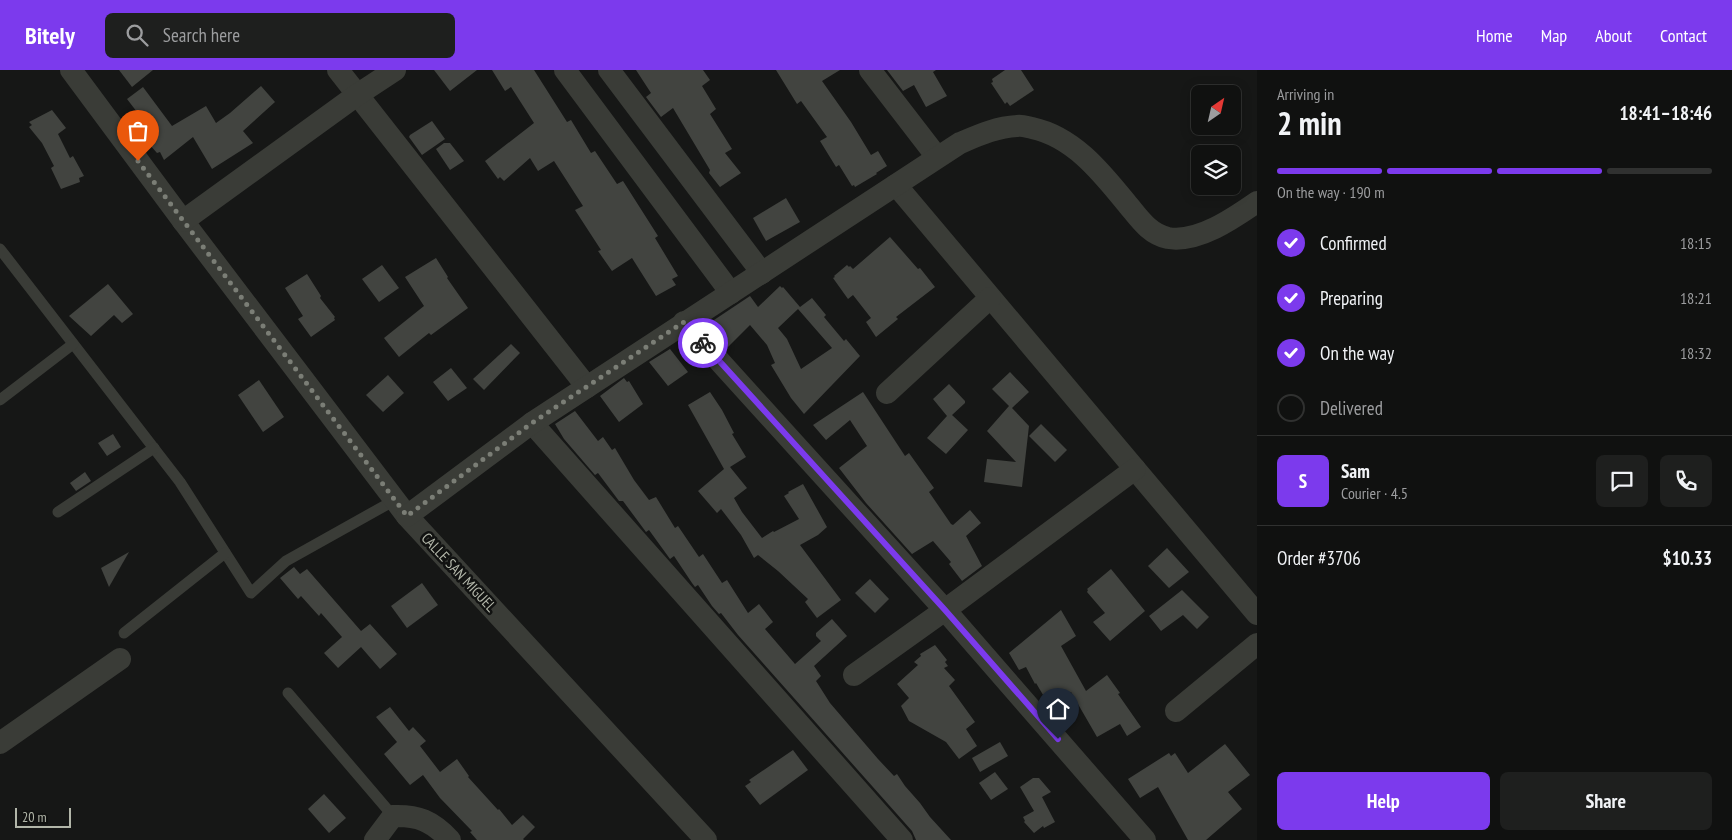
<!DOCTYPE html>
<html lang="en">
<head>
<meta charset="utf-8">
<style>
	:root { --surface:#101110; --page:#1e1f1e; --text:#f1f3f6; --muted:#9c9d9f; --line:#303130; --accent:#7c3aed }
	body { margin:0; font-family:"PT Sans Narrow",sans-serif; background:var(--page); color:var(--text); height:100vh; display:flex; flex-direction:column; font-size:19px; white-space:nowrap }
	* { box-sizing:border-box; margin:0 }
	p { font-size:16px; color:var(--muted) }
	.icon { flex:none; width:28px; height:28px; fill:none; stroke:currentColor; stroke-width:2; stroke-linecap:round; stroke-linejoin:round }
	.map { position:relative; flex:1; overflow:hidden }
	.sheet { display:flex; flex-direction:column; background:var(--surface); width:475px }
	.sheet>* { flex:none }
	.needle { width:32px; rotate:34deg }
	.buttons { position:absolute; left:1191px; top:15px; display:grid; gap:10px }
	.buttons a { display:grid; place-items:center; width:50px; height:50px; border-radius:8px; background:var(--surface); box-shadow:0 2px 12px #0003,0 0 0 1px var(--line); font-size:25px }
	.scale { position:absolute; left:15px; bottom:12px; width:56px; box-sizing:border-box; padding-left:5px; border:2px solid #b2b6a9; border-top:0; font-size:14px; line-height:18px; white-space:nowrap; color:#b2b6a9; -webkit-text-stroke:4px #111211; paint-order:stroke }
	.pin { position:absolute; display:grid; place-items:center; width:42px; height:42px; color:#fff; margin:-51px -21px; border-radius:50% 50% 50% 0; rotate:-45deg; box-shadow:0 0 5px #0007 }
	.pin .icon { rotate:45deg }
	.courier { position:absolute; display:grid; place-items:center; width:50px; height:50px; margin:-25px; border:4px solid #7c3aed; border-radius:50%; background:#fff; color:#222; box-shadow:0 1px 6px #0007 }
	.overview em { font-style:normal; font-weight:700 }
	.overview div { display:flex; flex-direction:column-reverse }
	.overview { display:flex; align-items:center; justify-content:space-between; height:85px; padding:0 20px }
	h1 { font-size:32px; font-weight:700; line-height:38px }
	.bar { display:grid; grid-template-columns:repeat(4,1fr); gap:8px 5px; align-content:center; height:60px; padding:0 20px }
	.bar i { height:6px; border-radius:4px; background:var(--line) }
	.bar .active { background:var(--accent) }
	.bar p { grid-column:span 4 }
	.line { display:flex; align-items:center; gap:12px; padding:0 20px; border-top:1px solid var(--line) }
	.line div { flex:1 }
	.round { display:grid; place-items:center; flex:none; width:52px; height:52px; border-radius:8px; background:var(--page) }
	ol { padding:0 20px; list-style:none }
	li { display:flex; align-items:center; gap:15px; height:55px }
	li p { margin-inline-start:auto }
	li .icon { padding:5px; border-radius:50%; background:var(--accent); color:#fff; stroke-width:4 }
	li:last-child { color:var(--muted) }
	li i { width:28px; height:28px; border:2px solid var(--line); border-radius:50% }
	.action { display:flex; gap:10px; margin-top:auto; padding:10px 20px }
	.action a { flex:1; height:58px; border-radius:8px; background:var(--accent); color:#fff; font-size:20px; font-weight:700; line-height:58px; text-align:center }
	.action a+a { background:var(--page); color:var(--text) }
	header { display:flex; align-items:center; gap:30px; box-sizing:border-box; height:70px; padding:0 25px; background:var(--accent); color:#fff }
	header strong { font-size:24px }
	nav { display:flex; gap:28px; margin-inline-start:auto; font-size:18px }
	.search { width:350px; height:45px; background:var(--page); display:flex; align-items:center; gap:12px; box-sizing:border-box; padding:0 18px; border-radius:8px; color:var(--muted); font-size:19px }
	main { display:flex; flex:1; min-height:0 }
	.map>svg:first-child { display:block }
</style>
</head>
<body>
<header>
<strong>Bitely</strong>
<div class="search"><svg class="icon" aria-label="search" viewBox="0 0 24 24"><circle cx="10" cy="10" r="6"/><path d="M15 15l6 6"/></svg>Search here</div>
<nav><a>Home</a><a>Map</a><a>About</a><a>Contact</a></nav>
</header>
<main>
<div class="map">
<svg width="1257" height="770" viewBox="0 0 1257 770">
	<rect width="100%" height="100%" fill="#161716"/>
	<!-- building -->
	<g fill="#424440" fill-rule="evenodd">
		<path d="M119,0h34l-21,17z"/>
		<path d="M434,0h43l-27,21z"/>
		<path d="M492,0h42l33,52 4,-2 20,33 4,-2 22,33 6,-3 35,55 -3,2 23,38 -6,3 4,6 -20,11 -24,-38 -20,13 -14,-20 3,-1 -26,-40 8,-4 -29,-45 -16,10 -8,-13 -26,23 -4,-4 -2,2 -13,-18 49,-38 -23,-36 -6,4z"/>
		<path d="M636,0h67l7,10 -8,6 14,23 -6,5 22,35 -7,4 16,20 -21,14 -11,-14 1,-3 -37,-62 -12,9 -15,-20 5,-4z"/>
		<path d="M776,0h64l-18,11 29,41 20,33 7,-4 9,15 -11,7 1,1 -22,13 -1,-2 -2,1 -13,-21 -3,2 -16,-26 7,-4 -26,-36 -4,3z"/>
		<path d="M887,0h49l-3,2 14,24 -21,11 -12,-22 -11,6z"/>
		<path d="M1005,0h16l13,20 -24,16 -3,-4 -2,2 -14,-21 2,-1 -1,-3z"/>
		<path d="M261,16l14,16 -32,29 10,12 -41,26 -19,-32 -29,23 -4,-8 -3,1 -15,-17 8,-7 -23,-30 16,-12 29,39 34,-20 10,17 14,-10z"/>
		<path d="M52,40l14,18 -8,6 12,24 3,-2 11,20 -5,2 1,4 -19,7 -10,-21 3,-2 -12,-23 -13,-16 3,-2 -3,-3z"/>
		<path d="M432,51l13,18 -23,16 -13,-18 1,-2z"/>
		<path d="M444,73h6l14,18 -14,9 -14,-21z"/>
		<path d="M786,128l14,24 -34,19 -13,-23z"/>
		<path d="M890,167l28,32 2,-1 15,19 -39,30 2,2 -22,18 -10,-15 5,-4 -18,-23 -5,4 -15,-21 2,-1 -1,-1 13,-11 2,2 1,-1 3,3z"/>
		<path d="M436,188l12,19 -1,1 21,30 -37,27 -2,-2 -30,24 -15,-19 40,-32 -19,-29z"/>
		<path d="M382,195l17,23 -20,14 -17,-23z"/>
		<path d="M307,204l14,22 -1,2 15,19 -1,1 1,2 -24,17 -13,-18 5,-3 -18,-28z"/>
		<path d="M108,214l25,30 -11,9 -8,-8 -23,21 -22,-20z"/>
		<path d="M780,216l2,2 1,-1 17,20 12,-9 14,17 -2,2 20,24 2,-2 14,17 -56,58 -13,-16 -20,-33 4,-2 -8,-18 -17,-20 -22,22 -18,-17 2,-2 -4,-4 42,-28 8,11zM798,239l34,39 -31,21 -14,-30 -9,-11z"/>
		<path d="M511,274l9,9 -36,37 -11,-11z"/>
		<path d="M670,279l18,23 -20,14 -19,-24z"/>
		<path d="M451,298l16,20 -19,13 -15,-19z"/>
		<path d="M1010,302l19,20 -17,16 17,18 -7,61 -38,-5 3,-23 29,3 -29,-31 22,-25 -17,-17z"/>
		<path d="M388,305l16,18 -21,19 -17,-17z"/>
		<path d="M624,308l3,4 2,-1 14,23 -24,18 -19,-26z"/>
		<path d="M259,310l25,37 -21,15 -25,-37z"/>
		<path d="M949,314l16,17v2l-13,12 16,15 -22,24 -19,-16 20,-22 -14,-17z"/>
		<path d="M710,322l12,18 12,23 -2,1 14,23 -16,10 17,21 -13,10 8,14 20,26 11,-7 1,1 25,-13 -15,-23 5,-3 -1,-1 15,-8 24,43 -9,8 -18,10 41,55 -24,18 -12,-16 3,-3 -30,-28 -20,-16 -4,3 -13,-23 -20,-26 -4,4 -19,-22 26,-22 -36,-64z"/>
		<path d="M863,322l42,64 4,-3 25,35 -5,4 22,32 2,1 17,-15 11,13 -15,13 16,30 -20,15 -13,-17 2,-2 -18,-21 -21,13 -46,-51 -27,-35 28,-22 -17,-26 -24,20 -13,-15z"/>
		<path d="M575,341l23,30 5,-4 9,13 3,-2 19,32 15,20 7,-3 19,31 3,-2 21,31 4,-3 19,29 5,-3 21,33 11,-9 14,18 -8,7 30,35 26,-23 -5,-5v-3l16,-14 15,17 -33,30 7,10 -5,5 14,22 48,56 16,17 3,-2 8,12 15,17 10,14 21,23h-35l-4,-9 -174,-196 -17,-22 -2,1 -7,-8 -14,-21 -3,2 -3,-4 -18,-27 -4,3 -21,-29 -3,2 -23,-31h-4l-21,-28 -3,2 -31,-36 -9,-15z"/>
		<path d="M1041,354l26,26 -12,12 -26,-26z"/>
		<path d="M113,364l8,13 -14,9 -9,-13z"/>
		<path d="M85,402l6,9 -15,10 -6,-8z"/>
		<path d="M1167,478l22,24 -20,16 -21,-22z"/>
		<path d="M129,482l-20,35 -8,-19z"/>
		<path d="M294,497l6,7 7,-5 54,62 9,-7 27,30 -17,15 -19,-22 -23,21 -14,-15 18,-16 -21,-24 -2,3 -18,-20 -3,3 -18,-21z"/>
		<path d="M1111,499l34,42 -35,30 -17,-19 12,-9 -18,-21 1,-2 -1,-1z"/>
		<path d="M870,509l19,20 -14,14 -20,-20z"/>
		<path d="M422,513l16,22 -31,23 -16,-22z"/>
		<path d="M1182,520l27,27 -12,12 -14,-14 -22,16 -12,-15z"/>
		<path d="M1061,540l15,26 -15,10 25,45 21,-16 13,18 -2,1 23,33 -14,9 -7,-12 -23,13 -26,-45 -22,13 -13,-22 -1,1 -9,-17 -7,3 -10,-17z"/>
		<path d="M935,575l12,15 -2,2 3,4 -4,2 11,12 -6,6 26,36 -9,7 11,17 -18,13 -13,-17 -37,-21 -8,-15 8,-8 -12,-14 21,-19 -4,-3 7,-6 -1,-2z"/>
		<path d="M390,637l19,24 4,-4 13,14 -6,5 20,26 17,-13 12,17 -1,1 30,33 1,-1 13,16 11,-10 12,12 -12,12 1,1h-47l-7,-8 2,-1 -32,-33 -17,-23 -13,10 -26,-31 13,-12 -21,-25z"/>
		<path d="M1000,672l8,14 -28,16 -8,-14z"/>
		<path d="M1225,674l25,31 -22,17 14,17 -36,31h-18l-30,-53 -18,11 -12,-19 41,-26 2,3 4,-3 13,20z"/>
		<path d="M793,680l15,20 -48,35 -15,-19 6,-4 -2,-2z"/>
		<path d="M995,702l13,17 -17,11 -12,-17z"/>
		<path d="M1033,708h6l12,14 -9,5 13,25 -11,6 -1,-2 -9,7 -10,-11 1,-1 -2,-4 11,-6 -14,-24z"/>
		<path d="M324,724l22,24 -17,15 -21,-24z"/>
	</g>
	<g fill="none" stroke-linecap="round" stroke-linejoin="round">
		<!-- service -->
		<g stroke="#3a3c37" stroke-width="11">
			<path d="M0,179l180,233 71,111 35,-32 109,-61"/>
			<path d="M0,330l73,-56"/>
			<path d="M58,442l96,-64"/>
			<path d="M124,563l101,-80"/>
			<path d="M288,623l105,123"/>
		</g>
		<!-- minor -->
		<g stroke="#3a3c37" stroke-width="22">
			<path d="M71,0l112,151 224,295 299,324"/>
			<path d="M338,0l249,317"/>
			<path d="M565,0l166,223"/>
			<path d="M609,0l153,203"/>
			<path d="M870,0l67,87"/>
			<path d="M896,115l361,429"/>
			<path d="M183,151l174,-126 38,-25"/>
			<path d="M684,252l261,288 200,230"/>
			<path d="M887,323l103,-95"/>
			<path d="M532,353l370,417"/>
			<path d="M407,446l125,-93 428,-280c19,-8 37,-16 57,-17 5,-1 10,1 15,2 42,9 70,45 96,77 11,13 21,29 40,33 30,5 66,-20 89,-36"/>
			<path d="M854,605l91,-65 190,-141"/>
			<path d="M1176,641l81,-67"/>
			<path d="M0,673l120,-84"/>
			<path d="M375,770l18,-24c25,-1 39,5 57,24"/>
		</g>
	</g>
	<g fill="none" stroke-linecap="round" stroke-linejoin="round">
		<!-- done -->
		<path stroke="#7b7e76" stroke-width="5" stroke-dasharray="0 9" d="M138,91l269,355 125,-93 152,-101 19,21"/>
		<!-- route -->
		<path stroke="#7c3aed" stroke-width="6" d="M703,273l242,267 113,129"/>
	</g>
	<g text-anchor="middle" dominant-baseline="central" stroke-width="5" stroke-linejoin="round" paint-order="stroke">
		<!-- street labels -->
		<g font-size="15" fill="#b2b6a9" stroke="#111211">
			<text transform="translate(459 502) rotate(47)">CALLE SAN MIGUEL</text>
		</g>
	</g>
</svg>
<div class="buttons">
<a><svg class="needle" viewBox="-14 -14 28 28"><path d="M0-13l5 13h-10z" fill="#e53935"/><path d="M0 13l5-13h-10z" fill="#9c9d9f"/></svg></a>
<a><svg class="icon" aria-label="layers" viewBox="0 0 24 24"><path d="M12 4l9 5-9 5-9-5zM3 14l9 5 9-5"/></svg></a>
</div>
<div class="scale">20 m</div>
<div class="pin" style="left:138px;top:91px;background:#ea580c"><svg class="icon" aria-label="bag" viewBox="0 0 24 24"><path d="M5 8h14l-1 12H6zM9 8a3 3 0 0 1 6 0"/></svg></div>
<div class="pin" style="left:1058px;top:669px;background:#1f2937"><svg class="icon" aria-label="home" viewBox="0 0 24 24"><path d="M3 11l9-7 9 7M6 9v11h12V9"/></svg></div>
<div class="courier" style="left:703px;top:273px"><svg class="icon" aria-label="bike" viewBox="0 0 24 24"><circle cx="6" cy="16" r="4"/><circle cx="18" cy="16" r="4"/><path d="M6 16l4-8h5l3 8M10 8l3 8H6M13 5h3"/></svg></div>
</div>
<section class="sheet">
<div class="overview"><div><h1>2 min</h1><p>Arriving in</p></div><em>18:41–18:46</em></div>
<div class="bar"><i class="active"></i><i class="active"></i><i class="active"></i><i></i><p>On the way · 190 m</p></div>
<ol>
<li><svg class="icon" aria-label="check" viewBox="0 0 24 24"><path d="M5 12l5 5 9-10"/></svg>Confirmed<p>18:15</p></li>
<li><svg class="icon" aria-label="check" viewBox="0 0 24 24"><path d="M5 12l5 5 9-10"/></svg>Preparing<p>18:21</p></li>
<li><svg class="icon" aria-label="check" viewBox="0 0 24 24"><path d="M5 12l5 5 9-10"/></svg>On the way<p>18:32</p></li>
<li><i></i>Delivered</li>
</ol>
<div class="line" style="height:90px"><b class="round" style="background:var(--accent);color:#fff">S</b><div><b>Sam</b><p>Courier · 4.5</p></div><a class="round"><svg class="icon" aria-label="chat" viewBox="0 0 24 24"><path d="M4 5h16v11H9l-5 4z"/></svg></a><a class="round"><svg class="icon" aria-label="phone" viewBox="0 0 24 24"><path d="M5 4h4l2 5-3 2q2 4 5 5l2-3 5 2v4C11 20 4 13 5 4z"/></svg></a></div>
<div class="line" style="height:65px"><div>Order #3706</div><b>$10.33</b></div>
<div class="action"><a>Help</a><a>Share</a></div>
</section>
</main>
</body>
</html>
